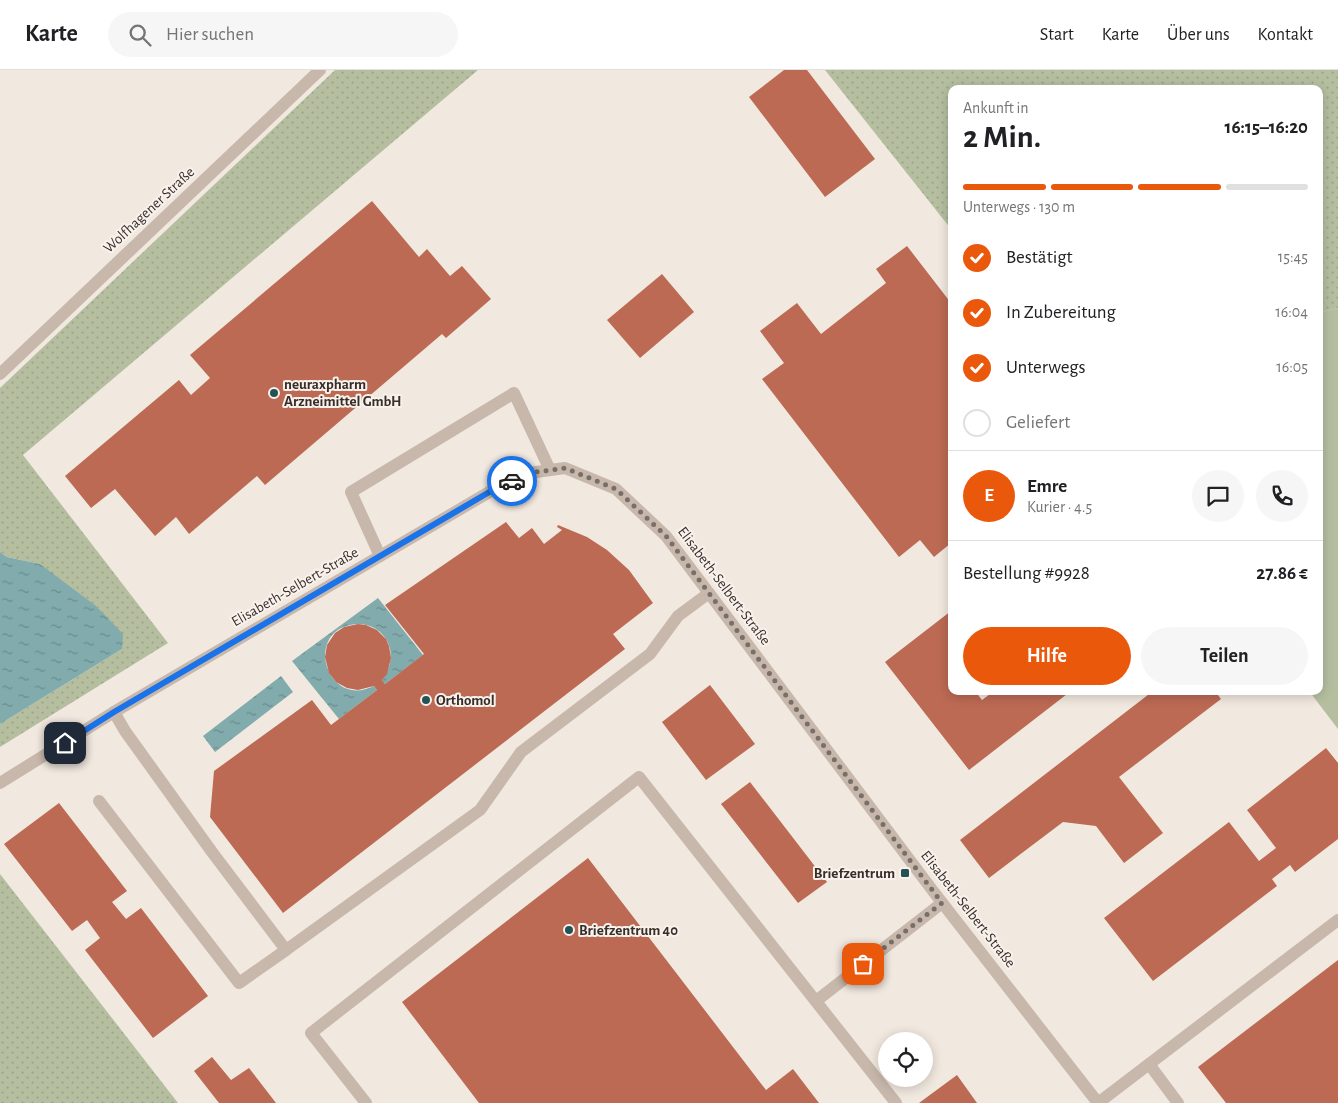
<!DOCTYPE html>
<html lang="de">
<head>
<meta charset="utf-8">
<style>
	:root { --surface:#fff; --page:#f6f6f6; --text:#202124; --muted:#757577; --line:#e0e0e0; --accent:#ea580c }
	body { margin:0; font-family:"Alegreya Sans",sans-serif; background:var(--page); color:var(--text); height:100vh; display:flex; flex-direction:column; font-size:19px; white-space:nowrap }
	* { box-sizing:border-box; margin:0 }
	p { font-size:16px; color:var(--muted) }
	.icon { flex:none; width:28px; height:28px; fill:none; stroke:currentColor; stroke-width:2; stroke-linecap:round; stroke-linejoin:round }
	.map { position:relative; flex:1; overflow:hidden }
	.details { position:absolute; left:948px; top:15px; width:375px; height:610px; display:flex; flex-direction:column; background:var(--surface); border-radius:10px; box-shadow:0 2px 12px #0003 }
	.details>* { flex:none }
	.fabs { position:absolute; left:878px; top:962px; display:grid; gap:10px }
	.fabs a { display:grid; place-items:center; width:55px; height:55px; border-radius:50%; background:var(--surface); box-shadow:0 2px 12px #0003; font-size:25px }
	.pin { position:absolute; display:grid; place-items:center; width:42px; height:42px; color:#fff; margin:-21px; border-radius:10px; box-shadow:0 2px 8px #0006 }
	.courier { position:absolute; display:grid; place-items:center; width:50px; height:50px; margin:-25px; border:4px solid #1a73e8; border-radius:50%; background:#fff; color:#222; box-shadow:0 1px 6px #0007 }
	.head em { font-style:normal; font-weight:700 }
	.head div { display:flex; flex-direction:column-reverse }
	.head { display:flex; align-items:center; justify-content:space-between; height:85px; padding:0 15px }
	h1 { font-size:32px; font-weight:700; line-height:38px }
	.bar { display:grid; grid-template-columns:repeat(4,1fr); gap:8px 5px; align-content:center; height:60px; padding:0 15px }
	.bar i { height:6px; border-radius:4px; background:var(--line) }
	.bar .on { background:var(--accent) }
	.bar p { grid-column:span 4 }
	.line { display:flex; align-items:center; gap:12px; padding:0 15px; border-top:1px solid var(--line) }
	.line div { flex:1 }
	.round { display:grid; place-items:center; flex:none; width:52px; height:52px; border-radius:26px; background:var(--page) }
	ol { padding:0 15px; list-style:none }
	li { display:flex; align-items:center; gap:15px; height:55px }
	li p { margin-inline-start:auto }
	li .icon { padding:5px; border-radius:50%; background:var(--accent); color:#fff; stroke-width:4 }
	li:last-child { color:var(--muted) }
	li i { width:28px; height:28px; border:2px solid var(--line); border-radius:50% }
	.button { display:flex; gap:10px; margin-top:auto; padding:10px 15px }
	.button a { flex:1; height:58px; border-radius:30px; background:var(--accent); color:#fff; font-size:20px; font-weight:700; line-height:58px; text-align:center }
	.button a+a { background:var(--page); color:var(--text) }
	header { display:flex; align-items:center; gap:30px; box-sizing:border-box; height:70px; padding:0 25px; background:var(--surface); border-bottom:1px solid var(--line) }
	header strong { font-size:24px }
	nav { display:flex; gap:28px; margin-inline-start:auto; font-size:18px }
	.search { width:350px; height:45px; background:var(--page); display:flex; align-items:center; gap:12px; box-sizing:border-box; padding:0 18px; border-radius:28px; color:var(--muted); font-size:19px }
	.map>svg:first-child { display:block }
</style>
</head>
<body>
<header>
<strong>Karte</strong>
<div class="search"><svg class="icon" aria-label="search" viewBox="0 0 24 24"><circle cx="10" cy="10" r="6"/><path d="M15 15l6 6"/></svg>Hier suchen</div>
<nav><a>Start</a><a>Karte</a><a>Über uns</a><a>Kontakt</a></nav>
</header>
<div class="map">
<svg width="1338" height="1033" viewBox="0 0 1338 1033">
	<defs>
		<pattern id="grass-dots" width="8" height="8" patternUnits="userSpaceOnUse" patternTransform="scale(1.25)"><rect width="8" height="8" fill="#b5bfa0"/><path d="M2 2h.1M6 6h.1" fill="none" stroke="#9ca48a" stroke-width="1.8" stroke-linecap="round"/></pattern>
		<pattern id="water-ripples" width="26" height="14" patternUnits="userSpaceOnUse" patternTransform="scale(1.25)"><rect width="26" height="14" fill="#81abac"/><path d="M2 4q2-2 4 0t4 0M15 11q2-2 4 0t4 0" fill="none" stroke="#6a8c8c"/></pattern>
	</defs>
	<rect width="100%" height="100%" fill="#f1e8df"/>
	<!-- grass -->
	<g fill="url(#grass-dots)">
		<path d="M335,0h143l-455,385 145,188 -168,104v-23l122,-75 -82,-85 -33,-7 -7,-5v-164z"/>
		<path d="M825,0h513v238l-19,5v-224h-368v140z"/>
		<path d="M0,804l178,229h-178z"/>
	</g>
	<!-- green -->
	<path fill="#b5bfa0" d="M1338,238v421l-29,-38h10v-378z"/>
	<!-- water -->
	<g fill="url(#water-ripples)">
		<path d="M0,482l7,5 33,7 56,42 27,28 -1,15 -122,75z"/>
		<path d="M378,528l45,57 -38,29 -3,-4c13,-17 12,-39 -6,-51 -8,-5 -17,-6 -26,-4 -46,10 -22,84 24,61l3,4 -38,29 -47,-58z"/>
		<path d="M281,606l12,16 -78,60 -12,-16z"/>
	</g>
	<!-- building -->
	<g fill="#bc6a53">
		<path d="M784,0h23l68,89 -50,38 -76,-100z"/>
		<path d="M372,131l47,56 8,-8 23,27 12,-10 29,33 -45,39 -4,-4 -177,151 -8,-9 -68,58 -13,-17 -21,19 -40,-47 -24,19 -26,-32 114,-96 12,15 19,-17 -20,-23z"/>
		<path d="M907,176l44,57v240l-17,14 -14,-17 -21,17 -137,-178 22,-16 -24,-32 37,-28 24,31 65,-51 -10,-14z"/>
		<path d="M662,204l32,38 -54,46 -33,-38z"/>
		<path d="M506,452l13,16 13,-10 12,16 18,-14 -5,-3 1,-2 29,12 20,13 22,20 24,33 -40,31 12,15 -342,264 -73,-96 4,-46 98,-71 19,25 46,-35 -3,-4 -16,4 -11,-2 -11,-6 -7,-9 -4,-16 2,-12 8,-12 9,-6 14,-3 8,1 11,5 9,9 3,7 2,12 -4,16 -5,6 3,4 39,-30 -39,-49z"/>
		<path d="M951,541v80h24l7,9 12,-9h77l-102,79 -84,-108z"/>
		<path d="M710,615l45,59 -49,36 -44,-58z"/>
		<path d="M1153,621h62l6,8 -102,78 44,56 -39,30 -28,-37 -33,-4 -74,56 -29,-38z"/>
		<path d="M1326,678l12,15v76l-43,33 -5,-7 -18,14 5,7 -124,95 -49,-63 125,-96 30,39 17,-13 -29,-38z"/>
		<path d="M750,712l77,100 -29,21 -77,-99z"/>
		<path d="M59,733l68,88 -15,11 14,17 15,-11 67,88 -55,42 -68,-88 15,-12 -13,-18 -15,11 -68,-87z"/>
		<path d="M588,788l178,232 27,-21 26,34h-340l-77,-101z"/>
		<path d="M1338,890v143h-112l-28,-36z"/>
		<path d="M212,987l19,23 18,-12 27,35h-57l-25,-32z"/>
		<path d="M957,1005l20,28h-58z"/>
	</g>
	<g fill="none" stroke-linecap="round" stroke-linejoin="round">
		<!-- service -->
		<g stroke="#c8b8ac" stroke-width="12">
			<path d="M380,486l-29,-64 163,-99 36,77"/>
			<path d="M114,642l11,19 87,121 74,98 194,-140 41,-58 129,-98 28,-38 31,-23"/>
			<path d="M99,731l140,182 47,-33"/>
			<path d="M816,931l126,-98"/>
			<path d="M1149,994l29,39"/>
			<path d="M366,1033l-55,-70 328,-256 257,326"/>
			<path d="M1098,1033l240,-183"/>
		</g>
		<!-- minor -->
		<g stroke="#c8b8ac" stroke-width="12">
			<path d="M0,304l320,-304"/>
			<path d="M0,713l114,-71 377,-221 38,-18 36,-5 51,21 50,47 267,355 165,212"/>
		</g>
	</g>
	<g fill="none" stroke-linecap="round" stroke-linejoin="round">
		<!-- done -->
		<path stroke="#786f69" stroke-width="5" stroke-dasharray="0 9" d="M512,411l17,-8 36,-5 51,21 50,47 276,367 -79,61"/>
		<!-- route -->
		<path stroke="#1a73e8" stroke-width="6" d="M65,673l49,-31 377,-221 21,-10"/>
	</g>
	<!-- markers -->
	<g fill="#235355" stroke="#f9f2ec" stroke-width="2">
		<circle cx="274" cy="323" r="5"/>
		<circle cx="426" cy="630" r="5"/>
		<rect x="900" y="798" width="10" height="10" rx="2.5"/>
		<circle cx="569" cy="860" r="5"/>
	</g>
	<g text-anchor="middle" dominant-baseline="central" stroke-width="4" stroke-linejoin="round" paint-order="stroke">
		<!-- street labels -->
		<g font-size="15" fill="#372e2a" stroke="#f9f2ec">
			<text transform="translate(149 140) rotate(-43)">Wolfhagener Straße</text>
			<text transform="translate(724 516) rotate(53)">Elisabeth-Selbert-Straße</text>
			<text transform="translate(295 517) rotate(-30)">Elisabeth-Selbert-Straße</text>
			<text transform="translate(968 839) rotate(52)">Elisabeth-Selbert-Straße</text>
		</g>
		<!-- poi labels -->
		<g font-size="15" font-weight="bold" fill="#372e2a" stroke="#f9f2ec" text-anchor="start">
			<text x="284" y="314">neuraxpharm<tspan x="284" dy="17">Arzneimittel GmbH</tspan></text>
			<text x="436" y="630">Orthomol</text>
			<text x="895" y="803" text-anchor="end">Briefzentrum</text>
			<text x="579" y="860">Briefzentrum 40</text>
		</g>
	</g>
</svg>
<div class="fabs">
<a><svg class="icon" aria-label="locate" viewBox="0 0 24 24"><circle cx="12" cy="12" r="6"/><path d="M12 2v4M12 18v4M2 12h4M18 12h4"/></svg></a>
</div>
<div class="pin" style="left:863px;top:894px;background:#ea580c"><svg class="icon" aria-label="bag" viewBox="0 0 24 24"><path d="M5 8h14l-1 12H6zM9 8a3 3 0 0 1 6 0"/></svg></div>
<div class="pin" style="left:65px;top:673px;background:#1f2937"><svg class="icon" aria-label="home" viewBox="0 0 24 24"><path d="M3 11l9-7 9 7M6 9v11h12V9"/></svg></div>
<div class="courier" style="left:512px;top:411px"><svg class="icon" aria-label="car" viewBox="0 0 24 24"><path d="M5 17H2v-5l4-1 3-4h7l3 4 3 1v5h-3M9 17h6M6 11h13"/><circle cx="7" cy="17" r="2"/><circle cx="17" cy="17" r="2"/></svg></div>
<section class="details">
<div class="head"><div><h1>2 Min.</h1><p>Ankunft in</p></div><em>16:15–16:20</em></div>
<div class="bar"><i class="on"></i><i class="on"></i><i class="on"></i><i></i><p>Unterwegs · 130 m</p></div>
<ol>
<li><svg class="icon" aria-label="check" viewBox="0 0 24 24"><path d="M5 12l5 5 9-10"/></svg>Bestätigt<p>15:45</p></li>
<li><svg class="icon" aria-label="check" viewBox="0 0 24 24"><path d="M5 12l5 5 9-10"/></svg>In Zubereitung<p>16:04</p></li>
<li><svg class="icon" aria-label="check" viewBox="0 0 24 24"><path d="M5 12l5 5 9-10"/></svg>Unterwegs<p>16:05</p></li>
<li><i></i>Geliefert</li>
</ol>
<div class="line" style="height:90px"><b class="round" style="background:var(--accent);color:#fff">E</b><div><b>Emre</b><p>Kurier · 4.5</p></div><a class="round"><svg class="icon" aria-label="chat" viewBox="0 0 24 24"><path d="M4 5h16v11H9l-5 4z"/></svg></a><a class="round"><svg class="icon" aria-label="phone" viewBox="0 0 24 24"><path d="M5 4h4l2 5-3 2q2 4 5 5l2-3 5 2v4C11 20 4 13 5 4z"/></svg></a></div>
<div class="line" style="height:65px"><div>Bestellung #9928</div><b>27.86 €</b></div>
<div class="button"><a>Hilfe</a><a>Teilen</a></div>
</section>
</div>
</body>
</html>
